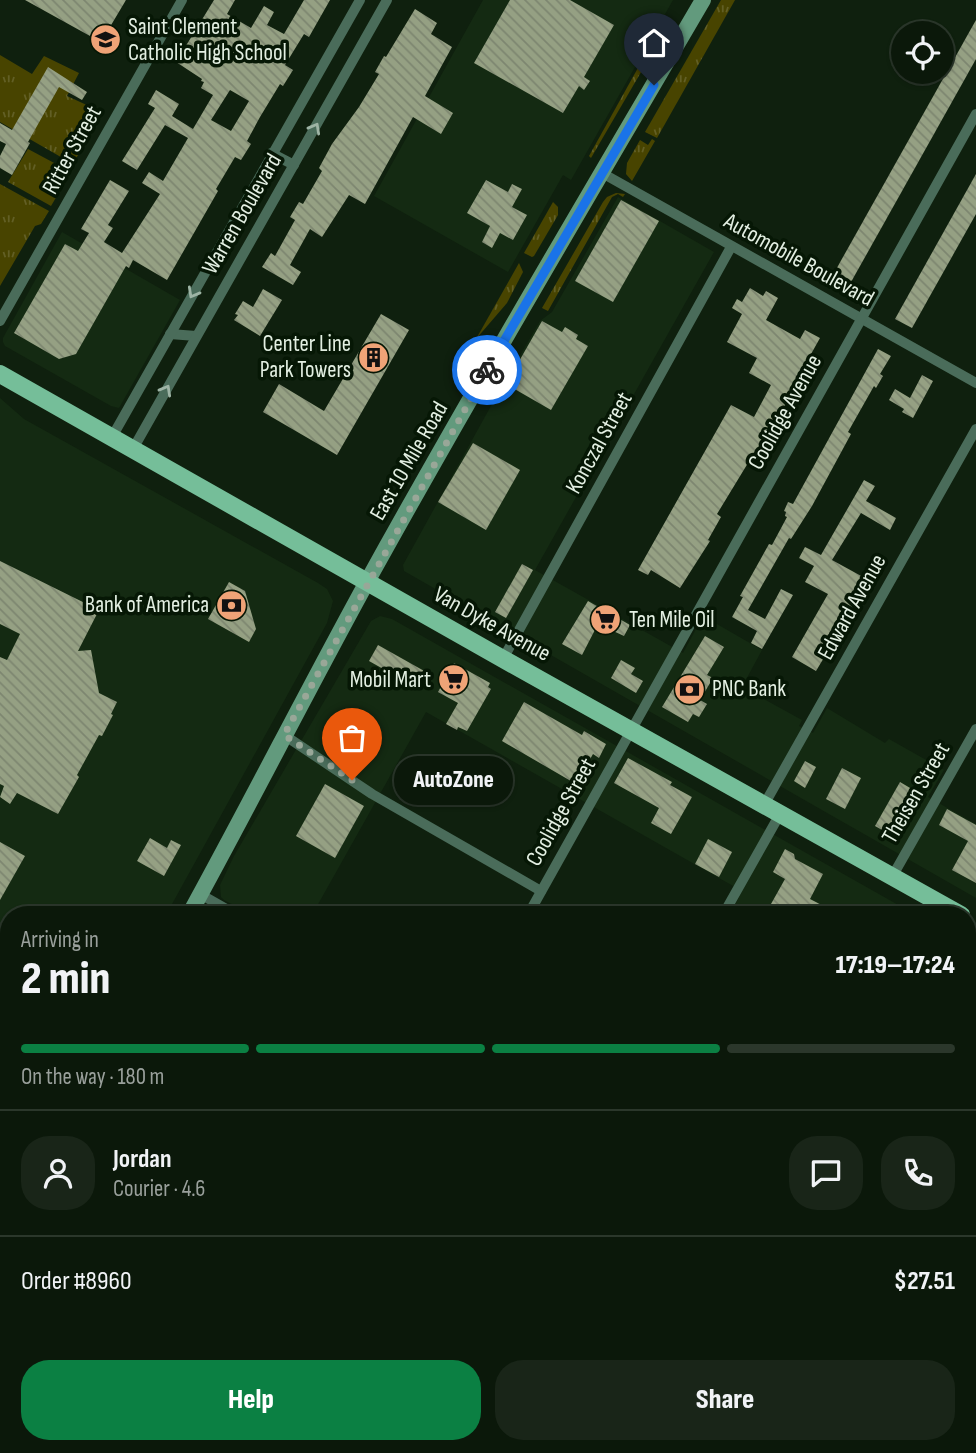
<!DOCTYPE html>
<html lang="en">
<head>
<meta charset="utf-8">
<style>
	:root { --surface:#0b180a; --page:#192518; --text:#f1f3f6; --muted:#9aa09c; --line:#2b372b; --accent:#0b8043 }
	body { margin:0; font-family:"Sofia Sans Condensed",sans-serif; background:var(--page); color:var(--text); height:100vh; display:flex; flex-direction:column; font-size:26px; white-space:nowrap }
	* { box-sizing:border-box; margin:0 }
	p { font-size:23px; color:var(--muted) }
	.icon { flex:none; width:38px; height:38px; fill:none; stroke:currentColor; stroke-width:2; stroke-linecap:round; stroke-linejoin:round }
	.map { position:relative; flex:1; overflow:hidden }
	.sheet { position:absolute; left:0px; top:906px; width:976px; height:548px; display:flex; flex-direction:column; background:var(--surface); border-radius:28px 28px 0 0; box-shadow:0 2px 5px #0004,0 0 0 2px var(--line) }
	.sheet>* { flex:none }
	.fabs { position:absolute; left:891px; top:21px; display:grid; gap:14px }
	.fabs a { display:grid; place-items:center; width:63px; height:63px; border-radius:50%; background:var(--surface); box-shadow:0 2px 5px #0004,0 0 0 2px var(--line); font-size:35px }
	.pin { position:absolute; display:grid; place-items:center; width:60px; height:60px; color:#fff; margin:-72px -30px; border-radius:50% 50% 50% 0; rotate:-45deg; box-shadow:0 0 7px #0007 }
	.pin .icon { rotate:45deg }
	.courier { position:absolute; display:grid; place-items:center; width:70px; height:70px; margin:-35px; border:5px solid #1a73e8; border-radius:50%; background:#fff; color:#222; box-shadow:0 2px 9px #0007 }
	.bubble { position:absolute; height:49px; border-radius:24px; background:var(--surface); box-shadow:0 2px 5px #0004,0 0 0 2px var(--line); font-size:23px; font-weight:800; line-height:49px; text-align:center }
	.head em { font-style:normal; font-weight:800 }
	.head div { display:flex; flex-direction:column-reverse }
	.head { display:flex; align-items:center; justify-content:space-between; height:119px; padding:0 21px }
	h1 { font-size:46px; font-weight:800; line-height:52px }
	.bar { display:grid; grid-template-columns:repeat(4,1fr); gap:10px 7px; align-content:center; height:84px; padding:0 21px }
	.bar i { height:9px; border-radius:5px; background:var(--line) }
	.bar .active { background:var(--accent) }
	.bar p { grid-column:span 4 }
	.line { display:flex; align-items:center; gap:18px; padding:0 21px; border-top:2px solid var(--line) }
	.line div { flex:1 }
	.round { display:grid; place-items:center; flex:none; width:74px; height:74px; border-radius:28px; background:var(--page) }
	.cta { display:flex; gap:14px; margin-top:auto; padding:14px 21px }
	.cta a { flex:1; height:80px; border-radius:28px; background:var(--accent); color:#fff; font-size:28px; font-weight:800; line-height:80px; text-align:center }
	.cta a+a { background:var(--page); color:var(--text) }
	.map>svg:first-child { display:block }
</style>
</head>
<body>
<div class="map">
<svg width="976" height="1453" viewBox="0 0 976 1453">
	<defs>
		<pattern id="grass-tufts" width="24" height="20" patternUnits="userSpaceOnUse" patternTransform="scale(1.75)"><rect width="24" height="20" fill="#484400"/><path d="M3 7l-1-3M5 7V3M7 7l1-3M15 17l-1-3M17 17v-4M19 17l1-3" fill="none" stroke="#625f25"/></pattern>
		<pattern id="building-back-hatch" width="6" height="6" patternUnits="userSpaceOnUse" patternTransform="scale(1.75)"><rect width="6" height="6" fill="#95a083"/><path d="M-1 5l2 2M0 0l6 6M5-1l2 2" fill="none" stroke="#7d8670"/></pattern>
	</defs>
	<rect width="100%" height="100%" fill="#0f200e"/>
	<!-- built -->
	<g fill="#142a12">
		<path d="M483,0h190l-102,180 -8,-5 -55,97 -134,-76z"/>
		<path d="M618,197l96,55 -179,318 148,83 20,-37 59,34 -20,37 60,33 -3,6 14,7 14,-25 58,35 4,-4 55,31 -16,27 48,27v74l-572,-327 -1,-6 89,-161 48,-83 12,-9z"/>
		<path d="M62,232l118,68 -61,108 -8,-2 -106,-60 -2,-4v-4z"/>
		<path d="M0,398l24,21 294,164 9,6 6,12 -6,22 -161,292h-157v287l-9,12z"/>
		<path d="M380,616l12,3 524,296h-186l12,-24 -316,-179 -114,203h-60l-28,-15 -3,-3 -1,-12 14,-29 137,-235z"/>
		<path d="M968,945l8,4v75l-8,-5z"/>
		<path d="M9,1305v141h116l-5,7h-120v-132z"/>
	</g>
	<!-- grass -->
	<g fill="url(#grass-tufts)">
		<path d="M721,0h14l-78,138 -12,-6z"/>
		<path d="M654,39l4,4 -67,115 -2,-2z"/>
		<path d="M0,55l32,19 12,-18 35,17 -12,23 35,16 -29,52 -73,-42z"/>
		<path d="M652,139l3,2 -23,40 -6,-7 1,-11 13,-23 8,5z"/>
		<path d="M28,149l43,23 -20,34 -43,-24z"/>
		<path d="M0,184l49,27 -8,13 -6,2 -35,60z"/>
		<path d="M616,193l9,1 -2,3 -5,-3 -6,3 -64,114 -6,-3 61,-106 4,-5z"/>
		<path d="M553,202l5,5v8l-24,41 -2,1 -8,-4z"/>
		<path d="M519,263l4,9 -16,31 -31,36z"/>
	</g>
	<!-- building -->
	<g fill="url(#building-back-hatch)" fill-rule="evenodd">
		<path d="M25,0h101l-22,37 -11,-6 -3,5z"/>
		<path d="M214,0h21l-8,14 24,14 13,-22 10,6 -7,13 17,9 20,-34h26l-21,37 -5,-3 -19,31 8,5 -10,16 -3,-2 -20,33 -13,24 4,3 -10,16 -6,-3 -19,32 2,2 -51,89 -34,-20 -4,8 -3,-2 -50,88 -17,5 -45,-26 51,-89 13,7 11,-18 -8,-4 29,-49 19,11 -21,34 5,3 -9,14 18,11 38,-59 -18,-11 7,-11 14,9 25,-43 -23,-13 -28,45 -15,-9 33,-53 -7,-4 8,-14 23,14 -7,12 21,13 20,-34 -12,-7 3,-6 -3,-1 1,-2 -26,-17zM230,90l19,11 -18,30 -20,-11z"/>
		<path d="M510,0h60l44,25 -30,52 6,4 -6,9 -5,-4 -16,27 -89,-50z"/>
		<path d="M415,9l22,14 -6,11 21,13 -27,49 28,17 -12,21 -28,-17 -48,87 -16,-9 -27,42 -12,-8 -20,36 11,7 -8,13 -31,-18 9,-14 4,3 20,-36 -5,-3 9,-15 4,2 19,-33 -3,-3 13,-24 27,-37 20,-33 -4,-2 9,-16 2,1z"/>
		<path d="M976,20v39l-130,232 -17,-9z"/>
		<path d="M48,67l39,25 -5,8 -23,-13 -31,55 2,1 -18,32 -12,-7v-12l6,-12 -6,-3v-18l12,7z"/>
		<path d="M976,174v40l-64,114 -17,-9z"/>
		<path d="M486,180l22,12 4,-8 10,5 -10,18 15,8 -14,25 -13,-7 -8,15 -10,-6 8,-16 -23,-13z"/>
		<path d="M621,200l38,21 -46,81 -38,-21z"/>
		<path d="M750,288l13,8 3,-5 12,7 -12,22 34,19 5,-9 15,8 -33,59 2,1 -11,21 -28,45 -2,-1 -31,51 4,3 -13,23 2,1 -30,47 -29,-18 -3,5 -10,-5 93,-165 23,12 17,-32 -22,-12 8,-15 -30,-16 15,-28 -10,-6 5,-9 5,3z"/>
		<path d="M263,289l19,11 -22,36 -26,-16 4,-5 -3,-1 8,-13 10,6z"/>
		<path d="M381,314l28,16 -72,125 -74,-43 16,-28 45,27z"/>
		<path d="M542,321l20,11 3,-5 13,8 -2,4 12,7 -37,64 -45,-26z"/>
		<path d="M878,349l13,7 -11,18 3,2 -7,12 -2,-2 -26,46 3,2 -39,72 -21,33 -2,-1 -41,72 17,9 16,-30 12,6 -31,54 -11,-6 6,-12 -25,-14 11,-20 -3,-1 29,-52 3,1 15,-28 -2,-1 1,-4 -2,-1 4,-9 5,2z"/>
		<path d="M922,375l11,6 -20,37 -11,-6 2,-3 -15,-9 6,-11 15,9z"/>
		<path d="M473,443l47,27 -34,60 -48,-28z"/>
		<path d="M864,480l11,6 -9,15 30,17 -6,12 -29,-17 -29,47 31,17 -11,18 7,4 -43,72 -24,-14 36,-63 -23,-12 9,-16 -15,-8 6,-11 16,8z"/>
		<path d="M0,561l99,49 -21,41 13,-1 8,43 18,9 -6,12 2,1 -11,21 -3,-1 -22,40 2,2 -21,37 -41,-21 -7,11 -10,-7 4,-11 -4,-2v-127l7,3 13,-26 -20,-10z"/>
		<path d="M522,564l11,6 -27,48 -11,-6z"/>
		<path d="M229,582l16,9 11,38 -7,13 -41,-23z"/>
		<path d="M588,601l42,24 -6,11 -26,-12 -16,31 -20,-11z"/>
		<path d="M705,636l19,11 -17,28 6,3 -13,22 7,4 -8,13 -6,-3 -5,8 -26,-15z"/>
		<path d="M378,645l48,27 -9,16 -48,-27z"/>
		<path d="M621,660l14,8 -4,6 12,7 -7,12 -25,-15z"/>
		<path d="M454,663l36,20 -2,4 3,2 -24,42 -9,-4 -1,3 -11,-6 12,-21 -20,-11z"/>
		<path d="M524,702l58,33 2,-4 22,13 -7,14 -6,-4 -17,30 -74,-43z"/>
		<path d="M628,758l44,24 -2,3 22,12 -21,37 -20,-11 8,-15 -45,-25z"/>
		<path d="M805,761l11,6 -11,21 -11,-7z"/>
		<path d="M842,768l19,10 -16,31 -19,-10z"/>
		<path d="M900,782l22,13 -24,44 -23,-13z"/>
		<path d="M325,784l39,22 -29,52 -39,-22z"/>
		<path d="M947,809l29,16v58l-24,-13 16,-29 -29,-16z"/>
		<path d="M150,838l17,10 4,-8 10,5 -17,31 -27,-15z"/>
		<path d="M708,839l24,13 -13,25 -24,-13z"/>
		<path d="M0,842l25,14 -25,44z"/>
		<path d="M785,849l9,5 1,5 28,15 -13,25 31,16h-49l-21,-11 14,-25 -12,-7z"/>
	</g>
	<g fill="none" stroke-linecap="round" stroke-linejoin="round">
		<!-- minor -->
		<g stroke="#4a6c5a" stroke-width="10">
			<path d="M271,153l23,12"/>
			<path d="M602,173l374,210"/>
			<path d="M0,321l182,-321"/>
			<path d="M170,334l26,2"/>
			<path d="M112,437l248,-437"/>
			<path d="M133,449l254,-449"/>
			<path d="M503,659l228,-412"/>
			<path d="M284,735l88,59 169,97"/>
			<path d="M764,805l212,-376"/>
			<path d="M892,877l84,-148"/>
			<path d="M200,894l37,21"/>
			<path d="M528,915l448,-801"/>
			<path d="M723,915l57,-101"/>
			<path d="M968,1216l8,-14"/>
			<path d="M968,1331l8,4"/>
			<path d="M369,1446l13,7"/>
			<path d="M423,1453l4,-7"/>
			<path d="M638,1453l4,-7"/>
			<path d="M833,1453l4,-7"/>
		</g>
		<!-- secondary -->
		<g stroke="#629a7d" stroke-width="16">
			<path d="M189,915c61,-111 118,-224 179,-335 108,-195 222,-387 335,-580"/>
			<path d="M0,1258l9,-15"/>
		</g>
		<!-- primary -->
		<path stroke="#75be99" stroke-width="18" d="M0,374l503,285 458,256"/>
	</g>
	<!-- one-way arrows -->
	<defs><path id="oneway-chevron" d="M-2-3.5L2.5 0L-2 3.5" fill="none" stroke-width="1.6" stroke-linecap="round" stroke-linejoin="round" transform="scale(1.75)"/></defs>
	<g stroke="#9eb4a5">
		<use href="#oneway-chevron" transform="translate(315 128) rotate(-61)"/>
		<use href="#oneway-chevron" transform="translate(193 293) rotate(119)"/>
		<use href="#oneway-chevron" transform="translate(166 390) rotate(-61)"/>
	</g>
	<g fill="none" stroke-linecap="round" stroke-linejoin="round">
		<!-- done -->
		<path stroke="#99a798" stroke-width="7" stroke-dasharray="0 12.6" d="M352,780l-68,-45 203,-365"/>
		<!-- route -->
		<path stroke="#1a73e8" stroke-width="9" d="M487,370l167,-285"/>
	</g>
	<!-- icons -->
	<defs>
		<symbol id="school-disc" viewBox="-11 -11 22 22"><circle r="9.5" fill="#efa377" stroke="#061705"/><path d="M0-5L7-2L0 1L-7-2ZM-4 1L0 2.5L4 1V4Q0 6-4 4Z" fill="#111"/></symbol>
		<symbol id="building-disc" viewBox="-11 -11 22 22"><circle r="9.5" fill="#efa377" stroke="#061705"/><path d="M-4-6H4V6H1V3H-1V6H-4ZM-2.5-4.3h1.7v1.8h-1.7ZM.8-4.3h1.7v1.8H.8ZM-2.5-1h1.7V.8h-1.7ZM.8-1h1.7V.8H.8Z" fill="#111"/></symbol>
		<symbol id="bank-disc" viewBox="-11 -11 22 22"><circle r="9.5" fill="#efa377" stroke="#061705"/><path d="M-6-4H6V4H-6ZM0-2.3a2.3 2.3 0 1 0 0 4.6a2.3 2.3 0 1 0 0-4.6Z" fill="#111"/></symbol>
		<symbol id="supermarket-disc" viewBox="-11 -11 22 22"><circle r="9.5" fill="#efa377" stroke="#061705"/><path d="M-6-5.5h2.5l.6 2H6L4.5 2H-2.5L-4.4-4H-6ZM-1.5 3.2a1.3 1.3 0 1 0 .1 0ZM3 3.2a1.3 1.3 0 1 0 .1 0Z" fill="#111"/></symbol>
	</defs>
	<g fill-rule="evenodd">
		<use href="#school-disc" x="88" y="22" width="35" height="35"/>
		<use href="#building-disc" x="356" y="340" width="35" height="35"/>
		<use href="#bank-disc" x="214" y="588" width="35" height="35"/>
		<use href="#supermarket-disc" x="588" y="602" width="35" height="35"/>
		<use href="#supermarket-disc" x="436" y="662" width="35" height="35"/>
		<use href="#bank-disc" x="672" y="672" width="35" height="35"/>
	</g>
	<g text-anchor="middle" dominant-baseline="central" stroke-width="7" stroke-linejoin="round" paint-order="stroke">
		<!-- poi labels -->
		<g font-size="23" fill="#e3efe2" stroke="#061705" text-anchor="start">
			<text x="128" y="27">Saint Clement<tspan x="128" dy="26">Catholic High School</tspan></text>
			<text x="351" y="344" text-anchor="end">Center Line<tspan x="351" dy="26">Park Towers</tspan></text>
			<text x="209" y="605" text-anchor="end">Bank of America</text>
			<text x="629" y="620">Ten Mile Oil</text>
			<text x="431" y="680" text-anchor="end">Mobil Mart</text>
			<text x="712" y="689">PNC Bank</text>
		</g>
		<!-- street labels -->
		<g font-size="23" fill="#e3efe2" stroke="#061705">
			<text transform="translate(72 150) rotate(-61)">Ritter Street</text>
			<text transform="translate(242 214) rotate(-60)">Warren Boulevard</text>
			<text transform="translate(799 260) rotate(29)">Automobile Boulevard</text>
			<text transform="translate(785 412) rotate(-61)">Coolidge Avenue</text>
			<text transform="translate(599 443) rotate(-61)">Konczal Street</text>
			<text transform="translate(409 461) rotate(-60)">East 10 Mile Road</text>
			<text transform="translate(852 607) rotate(-61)">Edward Avenue</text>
			<text transform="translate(492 624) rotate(29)">Van Dyke Avenue</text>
			<text transform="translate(916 793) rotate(-60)">Theisen Street</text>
			<text transform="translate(561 812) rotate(-61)">Coolidge Street</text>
		</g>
	</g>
</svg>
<div class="fabs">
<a><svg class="icon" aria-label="locate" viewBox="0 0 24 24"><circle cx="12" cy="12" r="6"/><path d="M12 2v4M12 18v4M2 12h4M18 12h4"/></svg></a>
</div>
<div class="pin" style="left:352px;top:780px;background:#ea580c"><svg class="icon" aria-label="bag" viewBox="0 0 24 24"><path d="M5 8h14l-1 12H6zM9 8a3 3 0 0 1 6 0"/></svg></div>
<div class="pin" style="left:654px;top:85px;background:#1f2937"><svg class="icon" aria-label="home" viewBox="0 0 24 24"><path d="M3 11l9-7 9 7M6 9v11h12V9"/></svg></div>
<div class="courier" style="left:487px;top:370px"><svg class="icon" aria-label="bike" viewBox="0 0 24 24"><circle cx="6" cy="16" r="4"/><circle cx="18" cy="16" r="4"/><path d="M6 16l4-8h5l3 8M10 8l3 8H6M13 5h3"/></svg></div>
<div class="bubble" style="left:394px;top:756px;width:119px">AutoZone</div>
<section class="sheet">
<div class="head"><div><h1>2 min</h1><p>Arriving in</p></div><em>17:19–17:24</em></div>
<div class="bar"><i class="active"></i><i class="active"></i><i class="active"></i><i></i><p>On the way · 180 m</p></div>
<div class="line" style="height:126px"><a class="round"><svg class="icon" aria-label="person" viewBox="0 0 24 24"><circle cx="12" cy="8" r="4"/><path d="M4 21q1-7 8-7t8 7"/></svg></a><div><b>Jordan</b><p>Courier · 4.6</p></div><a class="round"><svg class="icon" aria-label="chat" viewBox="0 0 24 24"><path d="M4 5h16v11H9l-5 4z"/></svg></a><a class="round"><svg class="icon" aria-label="phone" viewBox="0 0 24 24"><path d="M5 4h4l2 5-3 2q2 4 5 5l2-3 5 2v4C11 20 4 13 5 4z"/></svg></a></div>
<div class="line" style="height:91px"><div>Order #8960</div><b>$27.51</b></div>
<div class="cta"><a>Help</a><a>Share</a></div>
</section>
</div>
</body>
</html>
